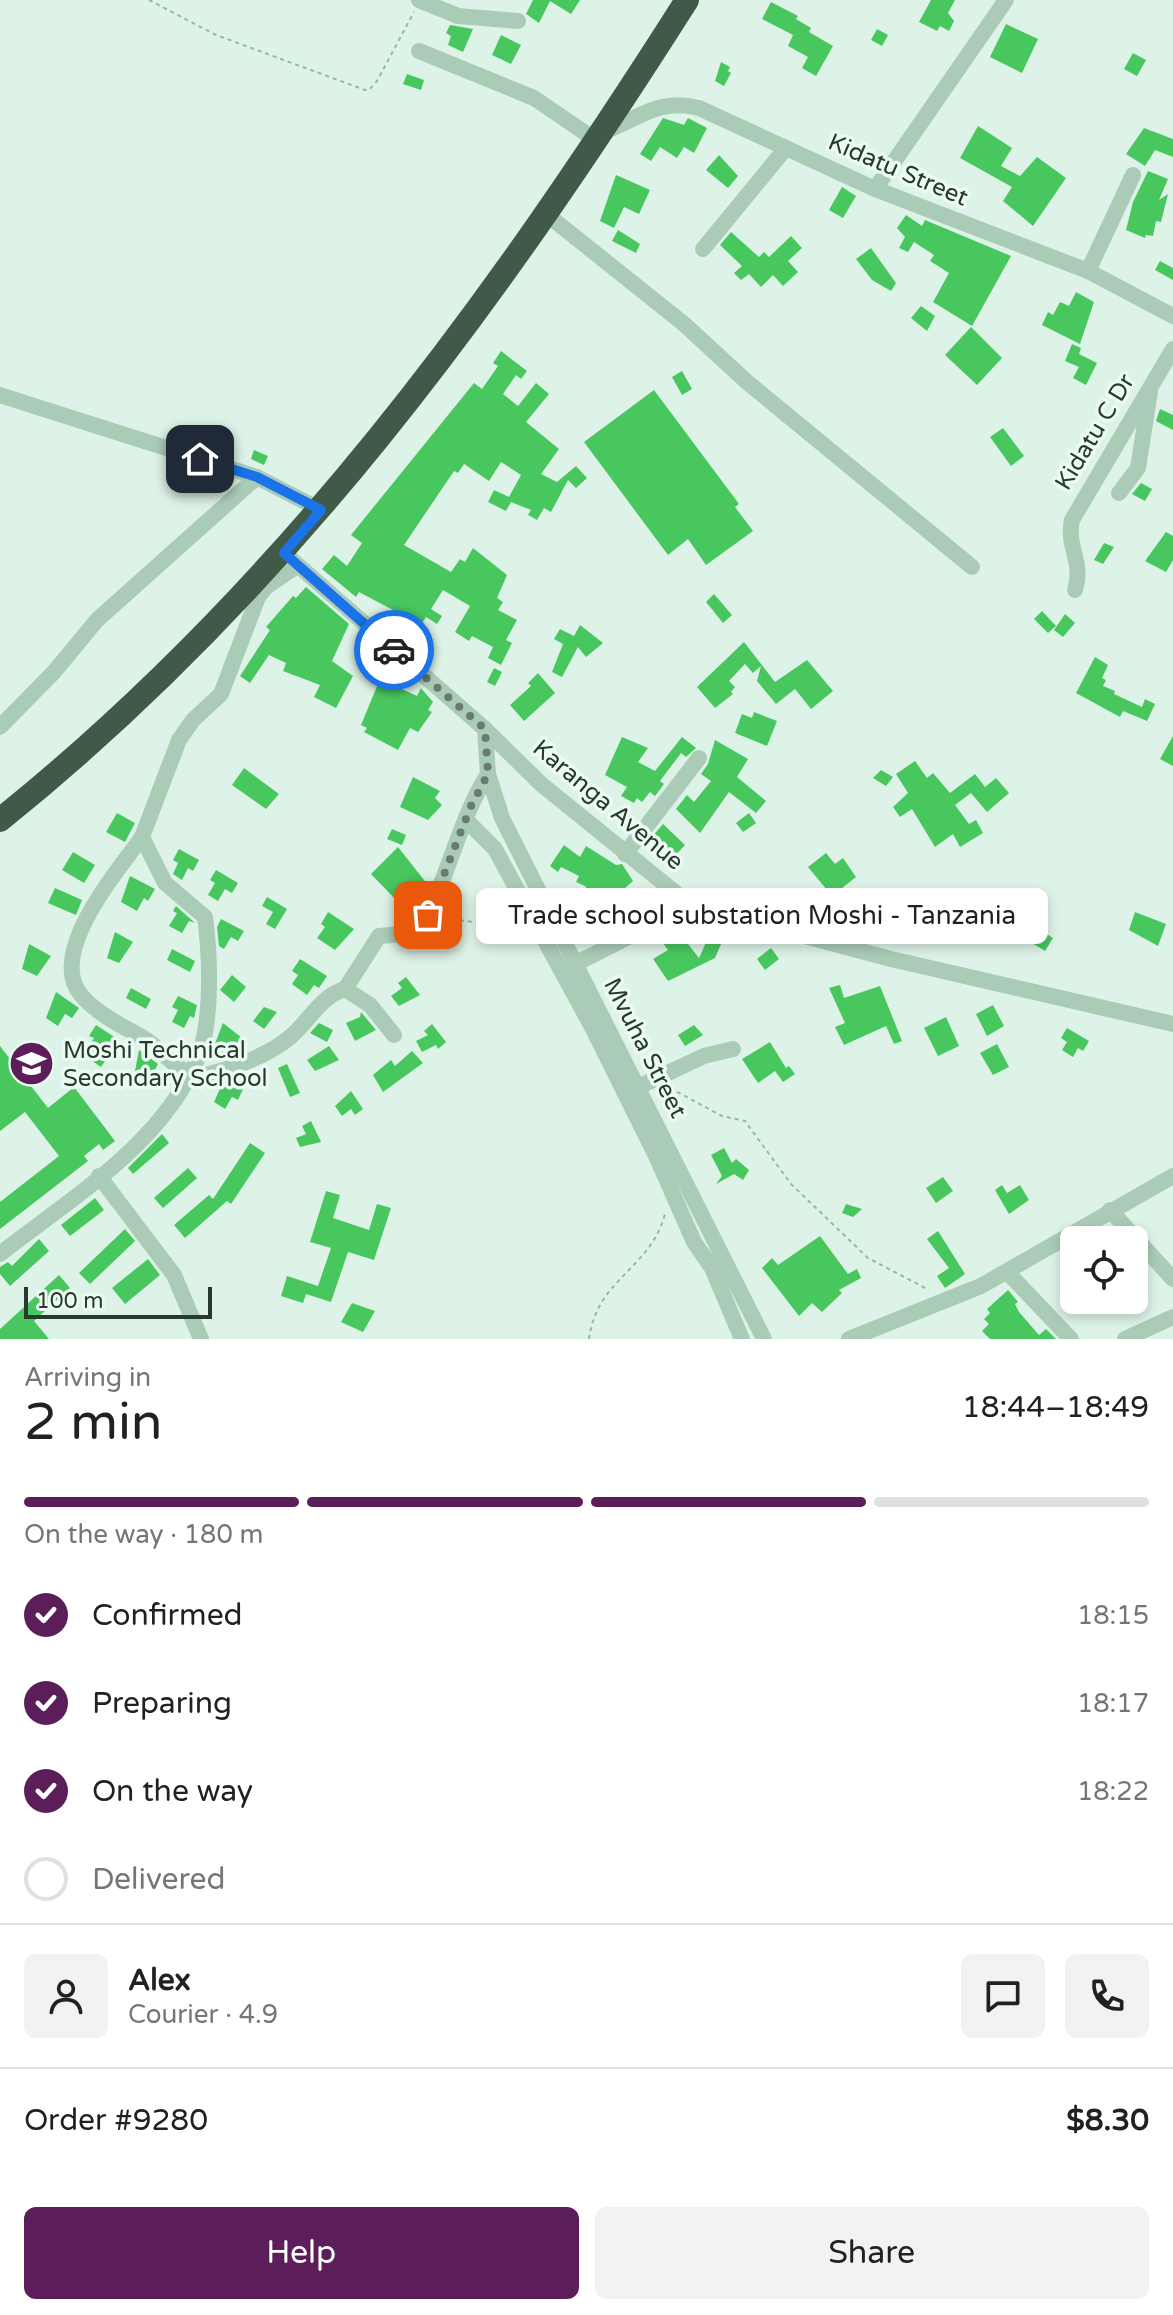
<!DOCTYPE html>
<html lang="en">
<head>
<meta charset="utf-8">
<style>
	:root { --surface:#fff; --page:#f2f2f2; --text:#202124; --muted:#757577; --line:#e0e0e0; --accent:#5b1e5b }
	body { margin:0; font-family:"Varela Round",sans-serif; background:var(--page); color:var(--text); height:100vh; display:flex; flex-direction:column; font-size:30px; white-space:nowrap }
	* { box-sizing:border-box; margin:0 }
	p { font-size:26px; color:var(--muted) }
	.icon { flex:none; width:44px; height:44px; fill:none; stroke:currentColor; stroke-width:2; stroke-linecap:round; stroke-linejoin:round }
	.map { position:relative; height:1339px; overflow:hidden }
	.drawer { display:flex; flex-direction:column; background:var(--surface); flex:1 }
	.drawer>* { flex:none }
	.controls { position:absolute; left:1060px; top:1226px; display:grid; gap:16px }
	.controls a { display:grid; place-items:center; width:88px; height:88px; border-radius:12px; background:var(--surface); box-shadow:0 4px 12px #0003; font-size:40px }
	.scale { position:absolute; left:24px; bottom:20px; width:188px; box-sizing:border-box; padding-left:8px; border:4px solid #2a392d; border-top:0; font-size:22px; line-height:28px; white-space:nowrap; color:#2a392d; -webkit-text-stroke:6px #ebfaf2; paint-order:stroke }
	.pin { position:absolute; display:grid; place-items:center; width:68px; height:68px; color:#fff; margin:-34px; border-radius:16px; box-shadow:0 4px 12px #0006 }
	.courier { position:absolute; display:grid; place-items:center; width:80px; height:80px; margin:-40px; border:6px solid #1a73e8; border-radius:50%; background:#fff; color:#222; box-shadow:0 2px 10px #0007 }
	.bubble { position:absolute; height:56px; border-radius:12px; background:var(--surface); box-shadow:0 4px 12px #0003; font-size:26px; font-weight:600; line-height:56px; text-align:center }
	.summary em { font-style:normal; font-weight:600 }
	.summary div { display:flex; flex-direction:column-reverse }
	.summary { display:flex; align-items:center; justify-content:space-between; height:136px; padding:0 24px }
	h1 { font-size:52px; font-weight:600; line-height:60px }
	.bar { display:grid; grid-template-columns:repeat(4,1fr); gap:12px 8px; align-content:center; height:96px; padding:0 24px }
	.bar i { height:10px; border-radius:6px; background:var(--line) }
	.bar .on { background:var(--accent) }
	.bar p { grid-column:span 4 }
	.line { display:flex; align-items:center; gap:20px; padding:0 24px; border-top:2px solid var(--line) }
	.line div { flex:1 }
	.round { display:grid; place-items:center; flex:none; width:84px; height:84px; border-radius:12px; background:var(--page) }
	ol { padding:0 24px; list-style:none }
	li { display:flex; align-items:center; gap:24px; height:88px }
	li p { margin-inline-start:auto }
	li .icon { padding:8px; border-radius:50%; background:var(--accent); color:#fff; stroke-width:4 }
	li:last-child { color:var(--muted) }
	li i { width:44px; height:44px; border:4px solid var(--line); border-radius:50% }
	.primary-button { display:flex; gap:16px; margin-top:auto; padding:16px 24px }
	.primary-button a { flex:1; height:92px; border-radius:12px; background:var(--accent); color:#fff; font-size:32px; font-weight:600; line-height:92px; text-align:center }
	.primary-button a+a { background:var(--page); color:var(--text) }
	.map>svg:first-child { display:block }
</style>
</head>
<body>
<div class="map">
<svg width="1173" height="1339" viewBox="0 0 1173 1339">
	<rect width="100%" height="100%" fill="#def3e8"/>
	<!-- building -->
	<g fill="#48c75f">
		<path d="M533,0h47l-9,14 -21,-13 -11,22 -13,-9z"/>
		<path d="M931,0h24l-7,13 6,8 -5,10 -9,-5 -3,5 -18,-9z"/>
		<path d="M771,2l27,14 -2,3 15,9 -2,4 24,14 -17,30 -14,-8 6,-11 -20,-11 5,-11 -31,-16z"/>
		<path d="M1006,24l32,15 -16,34 -32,-16z"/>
		<path d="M450,25l23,4 -10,23 -15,-7 3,-9 -5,-3z"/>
		<path d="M877,29l11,6 -6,11 -11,-6z"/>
		<path d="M501,35l20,10 -10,19 -19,-9z"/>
		<path d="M1133,53l13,7 -9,16 -13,-7z"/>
		<path d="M721,62l9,5 -2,4 3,2 -7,13 -9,-5z"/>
		<path d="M407,74l17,6 -3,10 -18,-6z"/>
		<path d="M663,118l21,7 4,-7 19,10 -13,25 -10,-6 -7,11 -17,-11 -9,14 -11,-7z"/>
		<path d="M978,126l34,22 -11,18 19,10 17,-19 29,21 -33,48 -30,-25 9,-14 -52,-29z"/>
		<path d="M1144,128l29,11v18l-18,-7 -10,16 -19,-12z"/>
		<path d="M719,155l19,21 -10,12 -22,-18z"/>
		<path d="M1148,171l20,8 -9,21 9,-6 -7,28 -5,-1 -3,15 -7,-1 -1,3 -19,-8 7,-28z"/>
		<path d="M616,175l34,15 -11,24 -15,-7 -10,21 -14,-7z"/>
		<path d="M842,187l14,9 -13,22 -14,-8z"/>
		<path d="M906,215l16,11 3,-6 86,36 -39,70 -39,-24 16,-29 -19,-12 4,-6 -20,-13 -6,10 -9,-4 6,-11 -8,-9z"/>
		<path d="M618,230l22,14 -4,9 -24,-12z"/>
		<path d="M731,232l28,25 5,-5 5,5 22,-21 11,12 -14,13 10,11 -15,14 -10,-11 -12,12 -12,-13 -8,6 -7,-7 8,-7 -22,-21z"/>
		<path d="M871,248l25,35 -5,8 -19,-11 -16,-21z"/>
		<path d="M1160,261l13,7v12l-18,-10z"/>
		<path d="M1076,292l18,10 -14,42 -38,-19 6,-13 5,3 7,-13 9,4z"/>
		<path d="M921,306l14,10 -8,15 -16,-13z"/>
		<path d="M971,327l31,31 -25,27 -32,-30z"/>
		<path d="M1072,344l9,4 -2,6 18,9 -11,22 -13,-7 6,-11 -14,-6z"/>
		<path d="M501,351l26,20 -6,8 -5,-4 -13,19 15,12 18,-23 13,11 -23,28 33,27 -18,25 16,8 19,-16 11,12 -11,10 -8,-8 -17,32 -7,-4 -7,12 -9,-5 3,-5 -20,-8 -5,9 -18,-9 6,-12 15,7 12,-22 -20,-13 -12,19 -25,-17 -6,9 -4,-2 -50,74 47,27 9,-13 5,3 8,-14 34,27 -10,23 6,4 -5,8 19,10 -11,20 6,3 -11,22 -13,-7 5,-11 -21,-11 -3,5 -14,-9 15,-26 -27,-16 -12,19 11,7 -5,8 -11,-7 -5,8 -62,-33 -3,5 -34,-28 12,-14 13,11 15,-23 -11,-8 123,-152 8,6 16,-23 -5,-3z"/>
		<path d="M682,371l10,18 -10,6 -10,-18z"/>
		<path d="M654,390l85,114 -4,3 18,24 -47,34 -18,-26 -20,16 -84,-113z"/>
		<path d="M1160,409l13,6v15l-17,-9z"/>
		<path d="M1003,428l21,28 -13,10 -21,-29z"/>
		<path d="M254,450l14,6 -4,9 -13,-6z"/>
		<path d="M1141,483l11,6 -7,12 -13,-7z"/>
		<path d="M1166,532l7,4v24l-7,12 -21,-11z"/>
		<path d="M1104,543l10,4 -11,17 -9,-4z"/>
		<path d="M306,587l43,37 -17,37 21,15 -17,32 -22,-11 6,-12 -37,-14 3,-8 -17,-8 -19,28 -10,-7 30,-46 -4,-3 27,-31 3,2z"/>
		<path d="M714,594l18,21 -9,8 -17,-21z"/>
		<path d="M1042,611l14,15 -8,7 -14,-14z"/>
		<path d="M1065,614l10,9 -12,14 -9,-7z"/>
		<path d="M580,625l23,18 -17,14 -8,-10 -16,30 -10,-5 11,-28 -9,-5 6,-10 14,7z"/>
		<path d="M744,642l31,40 32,-22 26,31 -22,18 -16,-20 -19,15 -19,-23 4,-15 -8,7 -8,-9 -16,17 6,6 -4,5 2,2 -18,14 -18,-21z"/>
		<path d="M1095,657l13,8 -6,13 4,2 -3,6 12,5 -1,3 28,13 3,-8 10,5 -8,17 -24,-10 -3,6 -44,-24z"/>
		<path d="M494,668l8,4 -7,14 -8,-4z"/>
		<path d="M538,673l17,20 -31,28 -14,-16 21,-19 -3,-3z"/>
		<path d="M380,679l37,17 4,-8 12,14 -5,8 4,2 -14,20 -8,-4 -12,22 -34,-18 3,-4 -6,-3z"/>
		<path d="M754,712l23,9 -10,25 -32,-13 7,-19 10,4z"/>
		<path d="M1173,736v30l-13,-7z"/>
		<path d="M622,737l26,11 -10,14 17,9 27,-34 14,11 -10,9 -5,-4 -21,28 4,3 -9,12 -5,-4 -8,10 -5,-4 -3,5 -13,-7 6,-9 -22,-12z"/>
		<path d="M715,740l33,19 -11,18 29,24 -10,12 -27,-21 -29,41 -24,-24 11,-14 7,7 17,-21 -10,-7 7,-10z"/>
		<path d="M915,761l12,17 6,-5 17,20 25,-19 10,13 11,-9 13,15 -22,19 -16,-19 -16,12 14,19 7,-4 7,13 -23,14 -7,-13 -18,13 -23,-38 -12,8 -7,-10 15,-14 -12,-19z"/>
		<path d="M244,768l35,26 -13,15 -34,-24z"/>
		<path d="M881,770l12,7 -7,9 -13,-8z"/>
		<path d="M413,777l27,14 -5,7 7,7 -14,15 -28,-13z"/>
		<path d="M117,813l18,10 -10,19 -19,-10z"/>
		<path d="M749,813l7,10 -13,9 -7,-9z"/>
		<path d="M663,824l22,21 -13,14 -21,-21z"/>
		<path d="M392,829l14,6 -4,10 -15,-6z"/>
		<path d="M564,845l16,12 6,-11 30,19 6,-1 11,17 -16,14 13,21 -14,9 -12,-20 -4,3 -15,-22 -9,-4 3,-6 -18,-9 -3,5 -8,-6z"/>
		<path d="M398,847l30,38 -1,5 -11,-7 -19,18 -26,-27z"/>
		<path d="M179,849l20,11 -6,11 -5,-3 -6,12 -9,-6 5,-11 -5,-3z"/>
		<path d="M73,852l22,13 -11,18 -22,-13z"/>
		<path d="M826,853l9,11 8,-6 13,19 -24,19 -24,-29z"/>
		<path d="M216,870l22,13 -6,10 -7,-4 -7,12 -10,-6 7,-12 -5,-3z"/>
		<path d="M130,876l25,13 -7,12 -4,-3 -7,13 -16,-9z"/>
		<path d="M55,888l27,12 -6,15 -28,-12z"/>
		<path d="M267,897l20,12 -12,20 -9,-5 7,-12 -11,-6z"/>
		<path d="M176,906l19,17 -6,-2 -7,12 -13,-7 8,-13 -4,-2z"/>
		<path d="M328,912l26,17 -19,21 -18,-12 8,-11 -4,-3z"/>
		<path d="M1012,912l41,26 -8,13 -41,-25z"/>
		<path d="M1135,912l31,12 -8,22 -29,-16z"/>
		<path d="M221,919l23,12 -6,10 -7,-4 -7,12 -5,-3 -2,-19z"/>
		<path d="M674,926l25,32 13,-29 13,6 -10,23 -47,23 -15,-22 15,-9 -9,-12z"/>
		<path d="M115,932l18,10 -14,21 -12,-5z"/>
		<path d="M29,944l22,12 -14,20 -15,-7z"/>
		<path d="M771,948l8,11 -14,11 -8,-11z"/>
		<path d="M172,949l23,12 -5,11 -23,-12z"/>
		<path d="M300,959l27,17 -8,12 -5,-3 -7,10 -15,-11 6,-9 -6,-4z"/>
		<path d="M232,975l14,12 -12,15 -14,-12z"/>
		<path d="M406,977l14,18 -21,11 -8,-10 11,-8 -4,-5z"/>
		<path d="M840,985l4,13 36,-12 22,55 -8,3 -8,-18 -42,19 -9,-18 10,-4 -16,-35z"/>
		<path d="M131,988l20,11 -5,10 -20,-11z"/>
		<path d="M56,992l23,16 -7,10 -7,-4 -7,12 -12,-8z"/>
		<path d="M178,996l19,9 -3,13 -4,-2 -6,12 -12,-6 6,-12 -6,-3z"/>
		<path d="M993,1005l11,21 -17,10 -11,-22z"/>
		<path d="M264,1007l13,5 -13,17 -11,-8z"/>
		<path d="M361,1012l15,18 -21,11 -9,-18 14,-6z"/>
		<path d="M946,1017l13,29 -21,10 -14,-28z"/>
		<path d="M223,1023l19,15 -16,16 -12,-8z"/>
		<path d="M319,1023l14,7 -6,12 -17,-9z"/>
		<path d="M432,1024l14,18 -8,7 -2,-4 -14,7 -6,-11 12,-6 -4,-4z"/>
		<path d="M96,1025l23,15 -18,27 -9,-6 4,-7 -8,-6 6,-10 -5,-2z"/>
		<path d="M694,1025l9,10 -18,11 -7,-11z"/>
		<path d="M1067,1028l22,13 -6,10 -5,-3 -5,9 -11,-7 5,-8 -6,-4z"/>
		<path d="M770,1042l16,26 3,-2 6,8 -12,8 -8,-11 -17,12 -16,-24z"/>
		<path d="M997,1044l12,23 -16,8 -13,-22z"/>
		<path d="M0,1046l48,62 26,-21 41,54 -12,9 -4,-6 -15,12 4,5 -88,68v-27l59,-46 -34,-44 -25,19z"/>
		<path d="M329,1046l10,14 -24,11 -8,-11z"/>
		<path d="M139,1050l19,14 -9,18 -15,-6z"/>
		<path d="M412,1051l11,12 -40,29 -10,-17 18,-15 4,6z"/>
		<path d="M287,1064l13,29 -10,4 -12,-29z"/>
		<path d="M229,1080l15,7 -6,13 -6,-3 -7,12 -11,-7 9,-20z"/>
		<path d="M351,1091l12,18 -8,6 -4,-6 -9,7 -7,-10z"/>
		<path d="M311,1121l10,21 -21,5 -4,-9 10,-4 -4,-8z"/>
		<path d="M162,1134l7,9 -36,31 -5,-6z"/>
		<path d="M250,1143l15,10 -34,51 -4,-3 -42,37 -11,-13 35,-30 4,4z"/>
		<path d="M724,1148l8,15 4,-4 13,11 -6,10 -9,-6 -18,10 6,-8 -11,-21z"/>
		<path d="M188,1168l9,10 -34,30 -9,-10z"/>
		<path d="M943,1177l10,14 -17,12 -10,-15z"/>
		<path d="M1002,1185l5,8 13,-8 9,15 -20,14 -14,-24z"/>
		<path d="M326,1191l14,4 -7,23 36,12 8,-26 14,4 -17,52 -26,-8 -17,50 -25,-8 -3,9 -22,-7 6,-20 31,10 13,-38 -21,-6z"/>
		<path d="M95,1198l9,12 -34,26 -9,-11z"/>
		<path d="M846,1204l16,5 -9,8 -11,-4z"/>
		<path d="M125,1229l10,12 -45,43 -11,-11z"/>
		<path d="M938,1231l27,43 -20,14 -8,-12 12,-8 -22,-29z"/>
		<path d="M820,1236l28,38 9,-5 4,9 -22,12 3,3 -20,19 -10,-9 -13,13 -37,-48 10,-10 6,7z"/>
		<path d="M39,1239l10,12 -39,35 -10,-12v-7l8,-5 4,4z"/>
		<path d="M148,1259l12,16 -35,29 -13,-16z"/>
		<path d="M59,1275l11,13 -36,33 15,18h-49v-10z"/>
		<path d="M1008,1290l10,12 -3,2 4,8 20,23 7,-6 10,10h-66l-8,-8 7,-7 -5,-5 6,-6 -3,-4z"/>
		<path d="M352,1303l23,8 -12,21 -22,-10z"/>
	</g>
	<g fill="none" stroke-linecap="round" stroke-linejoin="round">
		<!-- path -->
		<g stroke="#94b8a1" stroke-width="2" stroke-dasharray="4 4" stroke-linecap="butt">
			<path d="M149,0l67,35 149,55h4l8,-9 37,-69"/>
			<path d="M444,918l58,8 22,8"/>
			<path d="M670,1088l52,28 23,5 46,63 77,74 61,32"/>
			<path d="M589,1339c8,-61 61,-69 76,-125"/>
		</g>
		<!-- minor -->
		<g stroke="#aaccb7" stroke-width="16">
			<path d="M419,0l39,16 60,5"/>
			<path d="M419,51l115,47 63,43"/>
			<path d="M603,132c38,-14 54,-34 96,-24l176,81 213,82 85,45"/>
			<path d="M875,189l131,-189"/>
			<path d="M545,213l139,111 63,58 225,185"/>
			<path d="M703,249l83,-101"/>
			<path d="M1088,271l45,-96"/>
			<path d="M0,395l257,82 64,33"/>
			<path d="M1119,493l19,-25 12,-76"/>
			<path d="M284,553l201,176 56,55 141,114 29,13 180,48 282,65"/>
			<path d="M1075,590c9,-29 -9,-42 -3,-70l101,-171"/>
			<path d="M0,727l54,-55 43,-52 160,-143"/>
			<path d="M485,729l3,45 14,44 262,521"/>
			<path d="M466,820l29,29 98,180 64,129 37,84 18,26 30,71"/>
			<path d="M142,837c-24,34 -96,116 -61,158 15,18 41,31 61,42 19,11 34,34 54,40 30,-6 70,-20 93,-39 20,-16 31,-42 56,-49l25,16 24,30"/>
			<path d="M625,854l74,-96"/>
			<path d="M575,964l57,-29 50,-37"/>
			<path d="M345,989l34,-53 38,-3c31,-50 40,-110 71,-159"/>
			<path d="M638,1087l66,-31 29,-7"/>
			<path d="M99,1176l75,99 27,64"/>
			<path d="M1110,1210l63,69"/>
			<path d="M0,1254c70,-55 164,-111 198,-197 15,-36 12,-102 7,-140l-40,-34 -23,-46 37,-97 14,-20 28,-26 37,-97 8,-10 31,-21"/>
			<path d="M1008,1273l63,66"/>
			<path d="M849,1339l132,-53 192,-110"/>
			<path d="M1125,1339l48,-22"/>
		</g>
		<!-- highway -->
		<path stroke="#415a47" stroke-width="24" d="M0,820c286,-230 492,-513 687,-820"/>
	</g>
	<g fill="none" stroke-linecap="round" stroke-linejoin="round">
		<!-- done -->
		<path stroke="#697a6e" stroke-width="8" stroke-dasharray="0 14.4" d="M394,650l91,79 3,45 -17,32 -43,109"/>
		<!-- route -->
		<path stroke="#1a73e8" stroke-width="10" d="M200,459l57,18 64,33 -37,43 110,97"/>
	</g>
	<!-- icons -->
	<defs>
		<symbol id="school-disc" viewBox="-11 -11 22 22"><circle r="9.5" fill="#5b1e5b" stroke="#ebfaf2"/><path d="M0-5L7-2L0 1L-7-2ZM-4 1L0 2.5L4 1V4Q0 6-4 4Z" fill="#fff"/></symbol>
	</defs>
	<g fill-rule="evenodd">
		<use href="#school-disc" x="6" y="1038" width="51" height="51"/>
	</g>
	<g text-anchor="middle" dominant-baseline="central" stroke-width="7" stroke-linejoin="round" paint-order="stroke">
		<!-- street labels -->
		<g font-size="24" fill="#2a392d" stroke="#ebfaf2">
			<text transform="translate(898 170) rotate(23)">Kidatu Street</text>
			<text transform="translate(1095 432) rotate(-59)">Kidatu C Dr</text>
			<text transform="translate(608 805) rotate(40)">Karanga Avenue</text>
			<text transform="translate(645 1048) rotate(63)">Mvuha Street</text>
		</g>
		<!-- poi labels -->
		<g font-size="24" fill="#2a392d" stroke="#ebfaf2" text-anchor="start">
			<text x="63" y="1050">Moshi Technical<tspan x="63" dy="28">Secondary School</tspan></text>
		</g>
	</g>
</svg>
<div class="controls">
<a><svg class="icon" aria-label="locate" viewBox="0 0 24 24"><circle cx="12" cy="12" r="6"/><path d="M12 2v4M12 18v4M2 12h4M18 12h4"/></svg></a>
</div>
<div class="scale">100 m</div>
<div class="pin" style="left:428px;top:915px;background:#ea580c"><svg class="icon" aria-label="bag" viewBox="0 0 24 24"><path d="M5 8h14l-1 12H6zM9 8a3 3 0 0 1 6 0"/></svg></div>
<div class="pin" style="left:200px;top:459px;background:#1f2937"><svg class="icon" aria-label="home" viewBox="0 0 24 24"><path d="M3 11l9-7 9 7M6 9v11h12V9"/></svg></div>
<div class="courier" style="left:394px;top:650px"><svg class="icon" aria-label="car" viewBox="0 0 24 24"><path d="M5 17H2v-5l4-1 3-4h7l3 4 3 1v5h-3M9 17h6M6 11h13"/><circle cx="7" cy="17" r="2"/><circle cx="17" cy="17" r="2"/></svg></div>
<div class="bubble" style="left:476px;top:888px;width:572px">Trade school substation Moshi - Tanzania</div>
</div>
<section class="drawer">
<div class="summary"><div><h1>2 min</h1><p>Arriving in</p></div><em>18:44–18:49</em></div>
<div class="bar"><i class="on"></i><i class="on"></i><i class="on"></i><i></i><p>On the way · 180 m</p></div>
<ol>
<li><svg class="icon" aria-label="check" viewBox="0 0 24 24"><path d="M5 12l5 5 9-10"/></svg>Confirmed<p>18:15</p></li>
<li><svg class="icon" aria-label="check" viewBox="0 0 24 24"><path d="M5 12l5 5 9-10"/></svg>Preparing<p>18:17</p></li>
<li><svg class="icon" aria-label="check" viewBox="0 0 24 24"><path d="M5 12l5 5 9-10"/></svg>On the way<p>18:22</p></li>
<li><i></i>Delivered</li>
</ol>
<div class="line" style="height:144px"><a class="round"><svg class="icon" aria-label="person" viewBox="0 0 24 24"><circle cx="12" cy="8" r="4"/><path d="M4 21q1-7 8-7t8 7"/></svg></a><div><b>Alex</b><p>Courier · 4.9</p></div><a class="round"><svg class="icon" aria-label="chat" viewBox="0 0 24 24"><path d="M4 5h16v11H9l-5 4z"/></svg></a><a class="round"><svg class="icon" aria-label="phone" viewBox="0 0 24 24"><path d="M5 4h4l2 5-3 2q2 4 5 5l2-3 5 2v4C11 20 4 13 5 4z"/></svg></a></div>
<div class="line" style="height:104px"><div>Order #9280</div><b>$8.30</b></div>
<div class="primary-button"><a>Help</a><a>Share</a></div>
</section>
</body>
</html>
